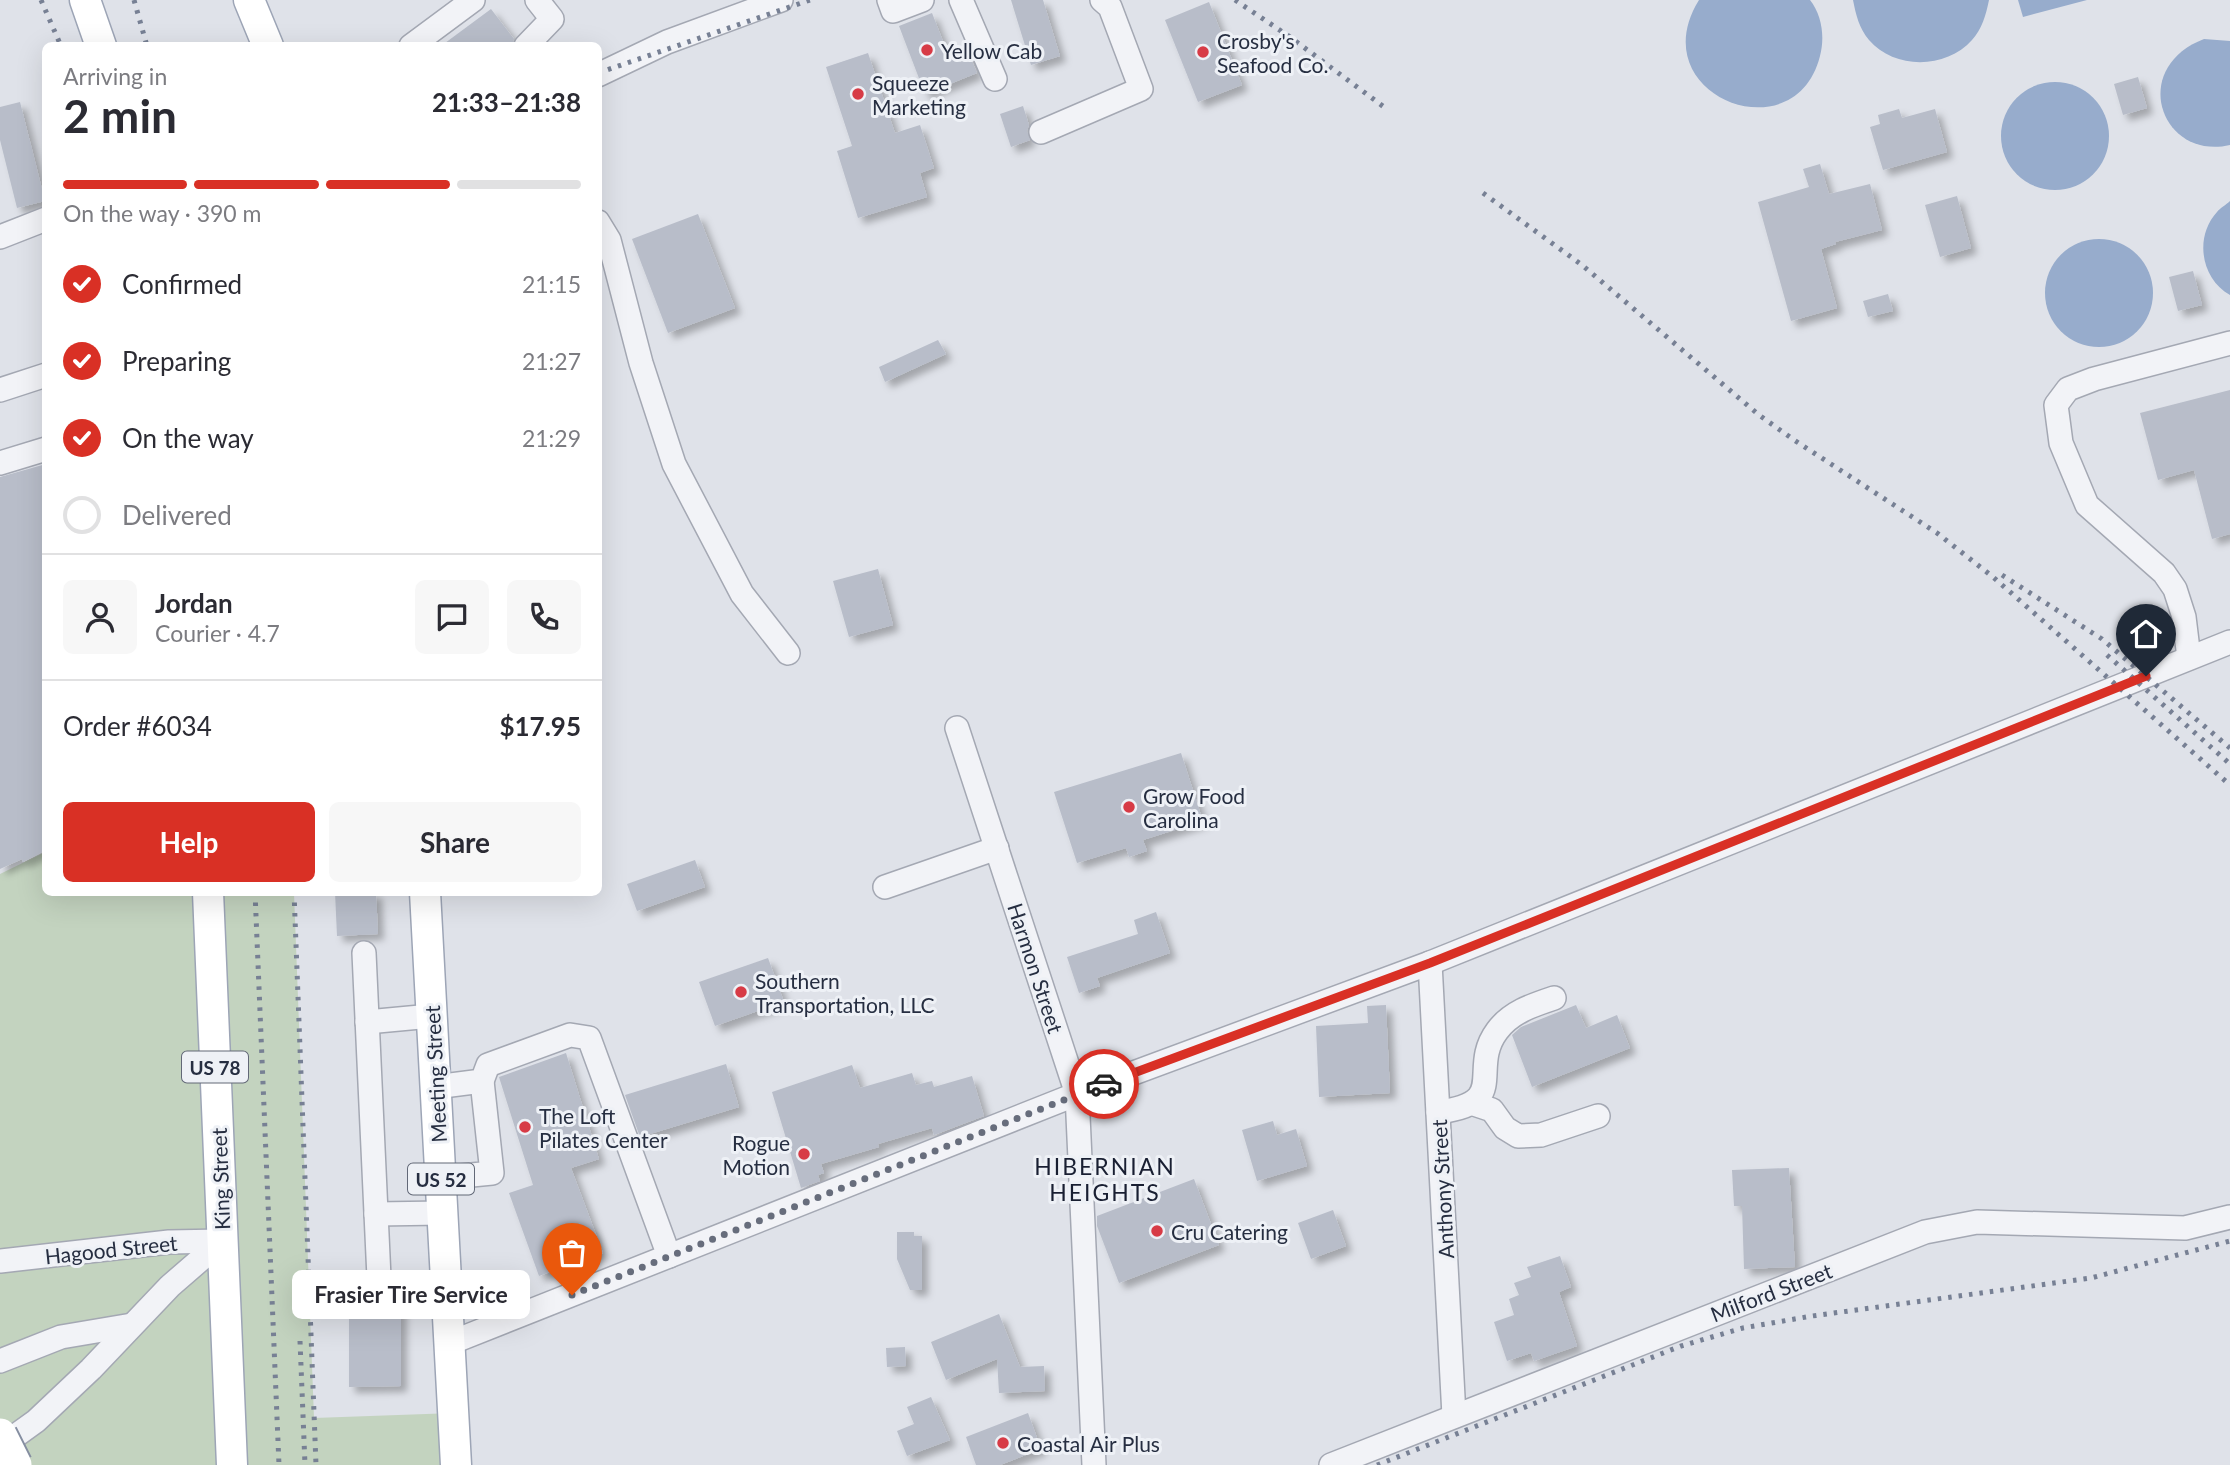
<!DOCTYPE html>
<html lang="en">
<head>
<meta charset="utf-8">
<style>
	:root { --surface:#fff; --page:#f7f7f7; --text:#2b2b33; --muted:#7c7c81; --line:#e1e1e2; --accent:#d93025 }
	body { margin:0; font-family:Lato,sans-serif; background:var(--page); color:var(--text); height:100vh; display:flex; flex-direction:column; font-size:26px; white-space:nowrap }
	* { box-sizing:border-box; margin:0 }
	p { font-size:23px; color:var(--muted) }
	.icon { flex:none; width:38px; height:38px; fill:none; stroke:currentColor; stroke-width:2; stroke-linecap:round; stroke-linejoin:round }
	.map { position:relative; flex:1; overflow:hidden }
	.sheet { position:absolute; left:42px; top:42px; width:560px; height:854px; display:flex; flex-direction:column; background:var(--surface); border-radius:10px; box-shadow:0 7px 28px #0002 }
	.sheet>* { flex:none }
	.pin { position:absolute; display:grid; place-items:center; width:60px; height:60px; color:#fff; margin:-72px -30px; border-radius:50% 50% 50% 0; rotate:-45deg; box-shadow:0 0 7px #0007 }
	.pin .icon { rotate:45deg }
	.courier { position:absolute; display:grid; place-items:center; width:70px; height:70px; margin:-35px; border:5px solid #d93025; border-radius:50%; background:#fff; color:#222; box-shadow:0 2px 9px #0007 }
	.bubble { position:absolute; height:49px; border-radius:10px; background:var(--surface); box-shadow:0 7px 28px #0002; font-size:23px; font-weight:700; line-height:49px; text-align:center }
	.overview em { font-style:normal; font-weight:700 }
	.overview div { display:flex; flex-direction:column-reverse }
	.overview { display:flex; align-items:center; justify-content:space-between; height:119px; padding:0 21px }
	h1 { font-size:46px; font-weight:700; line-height:52px }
	.bar { display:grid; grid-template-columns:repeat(4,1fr); gap:10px 7px; align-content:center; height:84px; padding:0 21px }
	.bar i { height:9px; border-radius:5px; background:var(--line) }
	.bar .current { background:var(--accent) }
	.bar p { grid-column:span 4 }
	.line { display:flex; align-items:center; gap:18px; padding:0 21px; border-top:2px solid var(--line) }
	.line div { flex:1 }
	.round { display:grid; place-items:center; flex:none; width:74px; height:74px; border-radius:10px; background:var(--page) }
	ol { padding:0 21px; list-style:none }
	li { display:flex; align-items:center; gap:21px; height:77px }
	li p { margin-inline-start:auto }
	li .icon { padding:7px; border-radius:50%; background:var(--accent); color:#fff; stroke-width:4 }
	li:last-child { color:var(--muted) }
	li i { width:38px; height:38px; border:4px solid var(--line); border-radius:50% }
	.button { display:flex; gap:14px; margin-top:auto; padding:14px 21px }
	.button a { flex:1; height:80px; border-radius:10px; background:var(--accent); color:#fff; font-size:28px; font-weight:700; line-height:80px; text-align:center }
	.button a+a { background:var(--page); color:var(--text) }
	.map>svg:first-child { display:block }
</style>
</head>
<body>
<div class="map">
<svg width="2230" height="1465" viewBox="0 0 2230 1465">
	<defs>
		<filter id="shadow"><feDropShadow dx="6" dy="6" stdDeviation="3.5" flood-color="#0004"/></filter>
	</defs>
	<rect width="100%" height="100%" fill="#dfe2e9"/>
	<!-- green -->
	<path fill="#c3d3bf" d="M45,852l1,40 248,1 20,525 140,-5 2,52h-441l-15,-30v-561z"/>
	<!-- water -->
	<g fill="#97accc">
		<path d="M1699,0h111c12,15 15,37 10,56 -25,100 -180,39 -121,-56z"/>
		<path d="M1853,0h136c-3,15 -7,29 -17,40 -26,29 -77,30 -103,0 -10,-12 -13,-25 -16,-40z"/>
		<path d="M2018,0h69l-64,17z"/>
		<path d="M2204,39l26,2v104c-69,16 -102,-77 -26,-106z"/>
		<circle cx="2055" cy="136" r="54"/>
		<path d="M2230,201v94c-29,-16 -36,-58 -13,-83 3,-4 9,-7 13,-11z"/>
		<circle cx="2099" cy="293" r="54"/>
	</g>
	<!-- building -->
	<g fill="#b8bdc9" filter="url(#shadow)">
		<path d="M1011,0h32l17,56 -29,9z"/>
		<path d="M1209,2l33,83 -44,17 -33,-82z"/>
		<path d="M491,9l23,30 -2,7h-71z"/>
		<path d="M932,13l16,41 18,-7 11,26 -52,21 -26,-68z"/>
		<path d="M868,53l27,80 25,-8 14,43 -14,5 7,24 -69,21 -21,-67 15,-5 -26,-79z"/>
		<path d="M2138,77l9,31 -24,7 -9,-31z"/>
		<path d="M20,102l25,99 -28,7 -17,-68v-33z"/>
		<path d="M1023,106l6,19 -2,6 3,9 -19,7 -11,-33z"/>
		<path d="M1899,109l3,9 33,-9 12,43 -64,18 -13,-43 10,-3 -2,-9z"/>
		<path d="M1820,164l9,30 41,-10 12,46 -47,12 1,2 -15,5 16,59 -46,13 -33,-119 51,-15 -6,-18z"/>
		<path d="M1957,196l14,52 -31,9 -15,-52z"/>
		<path d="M698,214l37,94 -67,25 -36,-94z"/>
		<path d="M2193,271l9,34 -24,6 -9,-34z"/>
		<path d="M1888,294l5,17 -25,6 -5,-16z"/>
		<path d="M938,340l8,14 -61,28 -6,-15z"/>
		<path d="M2230,390v144l-18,5 -18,-69 -36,10 -18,-67z"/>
		<path d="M46,464v386l-23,12 -1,-3 -22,10v-392z"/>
		<path d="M878,569l15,56 -44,12 -16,-56z"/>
		<path d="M1181,753l22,68 -60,19 4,11 -18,6 -3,-9 -49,15 -23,-71z"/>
		<path d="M695,860l10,27 -68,24 -10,-27z"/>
		<path d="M335,892h41l2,42 -41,2z"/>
		<path d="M1156,912l14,41 -73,25 3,8 -21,7 -12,-36 71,-23 -4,-14z"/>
		<path d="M768,958l16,44 -69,24 -16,-44z"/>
		<path d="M1386,1005l4,88 -71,4 -3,-71 52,-3 -1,-17z"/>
		<path d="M1576,1005l10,23 31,-13 13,33 -98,39 -20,-52 9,-8z"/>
		<path d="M566,1053l33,106 -28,9 32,85 -64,23 -30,-83 24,-8 -34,-108z"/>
		<path d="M726,1064l13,43 -99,30 -15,-42z"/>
		<path d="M852,1065l8,23 52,-15 4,12 16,-4 2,6 38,-11 12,40 -50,19 -2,-7 -54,16 1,3 -58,17 3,9 -6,2 2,6 -19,7 -29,-96z"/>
		<path d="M1273,1121l4,14 19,-6 11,37 -50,15 -15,-51z"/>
		<path d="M1789,1168l6,99 -51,2 -2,-63h-8l-2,-36z"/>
		<path d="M1194,1179l25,66 -100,38 -22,-57v-10z"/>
		<path d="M1333,1210l13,36 -35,13 -13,-36z"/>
		<path d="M897,1232h17v4h8v54h-12l-13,-31z"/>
		<path d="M1560,1256l11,31 -12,5 18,54 -43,15 -3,-8 -24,8 -13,-39 20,-7 -5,-16 10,-4 -5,-12 17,-6 -4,-10z"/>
		<path d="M349,1295h52v91l-52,1z"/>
		<path d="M999,1314l21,53 24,-1 1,25 -46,2 -2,-34 -51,21 -15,-38z"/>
		<path d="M905,1347l1,19 -19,1 -1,-19z"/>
		<path d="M931,1397l19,43 -43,16 -10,-25 17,-7 -7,-17z"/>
		<path d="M1028,1413l13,36 -41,16h-24l-10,-28z"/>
	</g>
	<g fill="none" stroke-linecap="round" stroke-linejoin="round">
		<defs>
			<g id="minor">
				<path d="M889,0l4,11 29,-11"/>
				<path d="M961,0l34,79"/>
				<path d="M411,46l62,-46"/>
				<path d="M526,46l26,-27 -15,-19"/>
				<path d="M598,75l69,-33 114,-42"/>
				<path d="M1041,132l100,-43 -31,-82 -8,-7"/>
				<path d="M598,222l11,18 32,123 33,101 68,130 46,59"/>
				<path d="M0,237l46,-18"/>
				<path d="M0,390l46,-15"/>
				<path d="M0,463l46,-14"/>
				<path d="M2189,658l-5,-41 -9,-28 -11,-16 -77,-68 -26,-62 -5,-38 12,-16 26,-10 136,-36"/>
				<path d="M957,728l120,366 17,371"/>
				<path d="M885,887l112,-39"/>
				<path d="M364,953l15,325"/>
				<path d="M1430,963l24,453"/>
				<path d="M367,1022l64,-6"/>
				<path d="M435,1087l47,-6 6,-16 82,-30 19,3 80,218"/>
				<path d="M1474,1104l18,6 13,18 13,8 23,-1 57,-19"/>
				<path d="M1438,1112c74,-9 30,-42 59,-81 14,-19 36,-26 57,-33"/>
				<path d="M441,1178l51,-5 -10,-92"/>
				<path d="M376,1214l67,-1"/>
				<path d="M0,1261l169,-19 53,-1"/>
				<path d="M450,1343l627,-249 353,-131 800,-321"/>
				<path d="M0,1361l61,-24 71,-12"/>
				<path d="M0,1447l36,-26 55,-52 79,-83 52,-45"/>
				<path d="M1331,1465l594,-233 52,-10 208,6 45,-11"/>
			</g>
			<g id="major">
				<path d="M85,0l16,46"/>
				<path d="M249,0l19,46"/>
				<path d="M208,892l24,573"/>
				<path d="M425,892l31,573"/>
			</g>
		</defs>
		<!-- minor casing -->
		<use href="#minor" stroke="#a4a8b3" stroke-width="26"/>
		<!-- major casing -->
		<use href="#major" stroke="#9da5b6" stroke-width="33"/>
		<!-- minor -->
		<use href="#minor" stroke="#f2f3f7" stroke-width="23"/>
		<!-- major -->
		<use href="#major" stroke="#fff" stroke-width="30"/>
		<!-- rail -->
		<g stroke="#778094" stroke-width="5" stroke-dasharray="3.5 7" stroke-linecap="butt">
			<path d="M41,0l20,46"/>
			<path d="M134,0l13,46"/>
			<path d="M1235,0l55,37 98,73"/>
			<path d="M598,73l212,-73"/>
			<path d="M1483,193l99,72 177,150 35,25 143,93 56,44 237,208"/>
			<path d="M2002,575l100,64 128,109"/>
			<path d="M2107,655l123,109"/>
			<path d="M255,892l24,573"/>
			<path d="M294,892l22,573"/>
			<path d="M300,1341l5,124"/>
			<path d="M1377,1465l304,-119 62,-18 69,-12 279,-38 139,-37"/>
		</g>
		<defs>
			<path id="highway-bridge" d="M0,1435l15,30"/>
		</defs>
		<!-- highway-bridge casing -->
		<use href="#highway-bridge" stroke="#858ea1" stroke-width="37" stroke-linecap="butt"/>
		<!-- highway-bridge -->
		<use href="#highway-bridge" stroke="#fff" stroke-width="33"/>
	</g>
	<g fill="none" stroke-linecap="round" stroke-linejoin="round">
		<!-- done -->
		<path stroke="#676d7c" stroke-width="7" stroke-dasharray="0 12.6" d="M572,1295l532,-211"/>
		<!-- route -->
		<path stroke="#d93025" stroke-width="9" d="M1104,1084l326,-121 716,-287"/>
	</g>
	<!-- markers -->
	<g fill="#d73b46" stroke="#eef1f6" stroke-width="2.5">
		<circle cx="927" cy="50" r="7"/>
		<circle cx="1203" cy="52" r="7"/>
		<circle cx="858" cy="94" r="7"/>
		<circle cx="1129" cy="807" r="7"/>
		<circle cx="741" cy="992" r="7"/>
		<circle cx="525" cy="1127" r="7"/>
		<circle cx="804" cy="1154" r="7"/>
		<circle cx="1157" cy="1231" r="7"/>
		<circle cx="1003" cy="1443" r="7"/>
	</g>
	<g text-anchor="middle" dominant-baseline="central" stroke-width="6" stroke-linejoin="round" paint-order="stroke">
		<!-- shield labels -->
		<g fill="#eef1f6" stroke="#626877" stroke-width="2">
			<rect x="182" y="1051.5" width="66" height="31" rx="5"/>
			<rect x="408" y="1163.5" width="66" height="31" rx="5"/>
		</g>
		<g font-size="19" font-weight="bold" fill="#262e41">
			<text x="215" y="1067">US 78</text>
			<text x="441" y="1179">US 52</text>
		</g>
		<!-- poi labels -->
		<g font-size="21" fill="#262e41" stroke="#eef1f6" text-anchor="start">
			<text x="1217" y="40">Crosby's<tspan x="1217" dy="24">Seafood Co.</tspan></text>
			<text x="941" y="50">Yellow Cab</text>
			<text x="872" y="82">Squeeze<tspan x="872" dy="24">Marketing</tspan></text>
			<text x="1143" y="795">Grow Food<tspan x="1143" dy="24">Carolina</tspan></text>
			<text x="755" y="980">Southern<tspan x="755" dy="24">Transportation, LLC</tspan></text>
			<text x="539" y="1115">The Loft<tspan x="539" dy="24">Pilates Center</tspan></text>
			<text x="790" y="1142" text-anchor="end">Rogue<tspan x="790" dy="24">Motion</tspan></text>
			<text x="1171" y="1231">Cru Catering</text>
			<text x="1017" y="1443">Coastal Air Plus</text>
		</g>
		<!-- street labels -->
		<g font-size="21" fill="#262e41" stroke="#eef1f6">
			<text transform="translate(1036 968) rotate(72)">Harmon Street</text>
			<text transform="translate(435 1074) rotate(-93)">Meeting Street</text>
			<text transform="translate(220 1179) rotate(-92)">King Street</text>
			<text transform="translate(1442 1189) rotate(-93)">Anthony Street</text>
			<text transform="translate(111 1249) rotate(-6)">Hagood Street</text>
			<text transform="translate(1771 1292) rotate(-21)">Milford Street</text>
		</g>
		<!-- neighbourhood labels -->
		<g font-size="23" letter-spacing="2" fill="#191f32" stroke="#eef1f6">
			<text x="1105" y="1166">HIBERNIAN<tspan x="1105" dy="26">HEIGHTS</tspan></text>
		</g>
	</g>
</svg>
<div class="pin" style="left:572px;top:1295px;background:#ea580c"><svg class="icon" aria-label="bag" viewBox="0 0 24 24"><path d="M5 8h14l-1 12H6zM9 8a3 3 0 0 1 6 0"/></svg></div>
<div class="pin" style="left:2146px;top:676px;background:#1f2937"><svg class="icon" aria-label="home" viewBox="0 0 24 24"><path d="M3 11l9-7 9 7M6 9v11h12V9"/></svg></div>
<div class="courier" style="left:1104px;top:1084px"><svg class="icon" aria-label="car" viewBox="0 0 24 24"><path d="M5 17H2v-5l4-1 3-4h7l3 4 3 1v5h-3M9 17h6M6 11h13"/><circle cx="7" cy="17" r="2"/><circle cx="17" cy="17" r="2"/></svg></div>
<div class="bubble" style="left:292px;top:1270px;width:238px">Frasier Tire Service</div>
<section class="sheet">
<div class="overview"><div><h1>2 min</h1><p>Arriving in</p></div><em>21:33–21:38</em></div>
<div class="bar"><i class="current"></i><i class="current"></i><i class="current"></i><i></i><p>On the way · 390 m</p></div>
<ol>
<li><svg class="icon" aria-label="check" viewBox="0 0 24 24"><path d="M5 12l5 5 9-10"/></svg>Confirmed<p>21:15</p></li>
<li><svg class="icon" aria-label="check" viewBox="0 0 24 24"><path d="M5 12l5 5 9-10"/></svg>Preparing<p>21:27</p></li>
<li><svg class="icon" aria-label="check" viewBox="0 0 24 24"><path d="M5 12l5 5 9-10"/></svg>On the way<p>21:29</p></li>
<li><i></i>Delivered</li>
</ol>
<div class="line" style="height:126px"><a class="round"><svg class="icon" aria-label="person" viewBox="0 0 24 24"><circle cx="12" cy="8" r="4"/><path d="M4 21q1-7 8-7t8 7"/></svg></a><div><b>Jordan</b><p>Courier · 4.7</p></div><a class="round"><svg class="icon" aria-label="chat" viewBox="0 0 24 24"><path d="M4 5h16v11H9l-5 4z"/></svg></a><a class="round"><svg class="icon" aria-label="phone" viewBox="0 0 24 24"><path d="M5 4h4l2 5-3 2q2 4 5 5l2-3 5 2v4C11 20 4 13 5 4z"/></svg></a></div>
<div class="line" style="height:91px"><div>Order #6034</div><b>$17.95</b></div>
<div class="button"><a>Help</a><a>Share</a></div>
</section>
</div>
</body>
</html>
